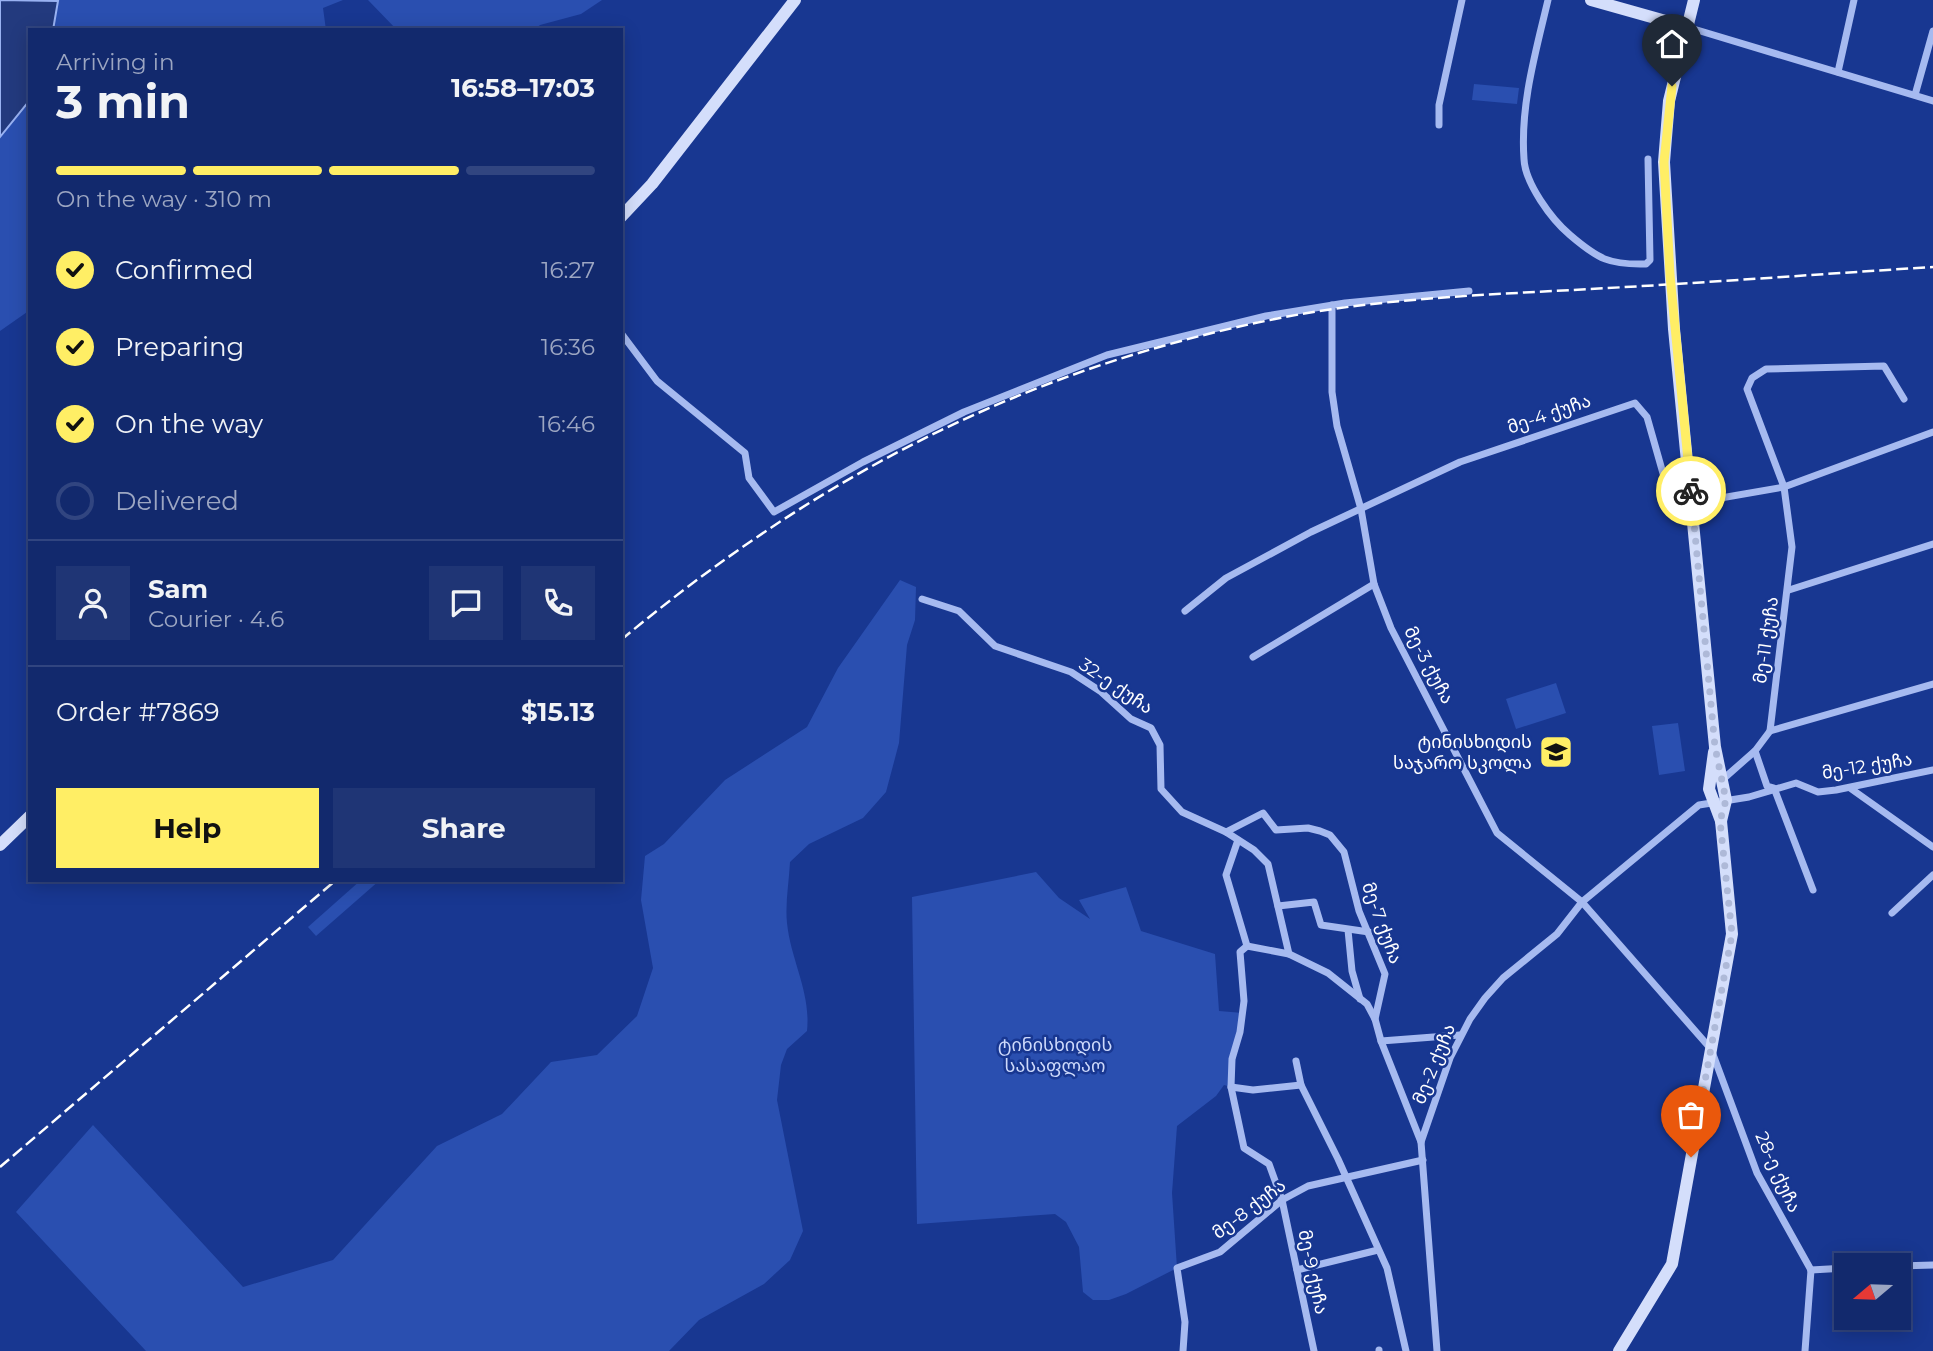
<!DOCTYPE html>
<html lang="en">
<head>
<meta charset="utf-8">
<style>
	:root { --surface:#12296d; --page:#1f3575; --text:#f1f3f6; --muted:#9ca6c2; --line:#314580; --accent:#ffee65 }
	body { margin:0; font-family:Montserrat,"Noto Sans Georgian",sans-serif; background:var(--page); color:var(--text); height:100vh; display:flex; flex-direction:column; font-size:26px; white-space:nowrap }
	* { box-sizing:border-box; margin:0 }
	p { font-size:23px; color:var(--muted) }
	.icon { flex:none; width:38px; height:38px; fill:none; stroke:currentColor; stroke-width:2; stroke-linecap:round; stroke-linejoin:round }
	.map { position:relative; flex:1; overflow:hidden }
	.side { position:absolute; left:28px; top:28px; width:595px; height:854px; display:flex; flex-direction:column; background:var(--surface); border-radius:0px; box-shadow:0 4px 18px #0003,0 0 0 2px var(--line) }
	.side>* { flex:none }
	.needle { width:46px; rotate:251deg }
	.controls { position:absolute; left:1834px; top:1253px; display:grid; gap:14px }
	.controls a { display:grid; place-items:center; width:77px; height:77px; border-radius:0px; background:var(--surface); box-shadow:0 4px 18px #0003,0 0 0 2px var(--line); font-size:35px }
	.pin { position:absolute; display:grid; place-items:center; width:60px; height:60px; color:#fff; margin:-72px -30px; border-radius:50% 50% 50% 0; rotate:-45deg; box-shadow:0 0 7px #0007 }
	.pin .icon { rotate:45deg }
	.courier { position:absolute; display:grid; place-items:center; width:70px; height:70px; margin:-35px; border:5px solid #ffee65; border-radius:50%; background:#fff; color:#222; box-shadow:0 2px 9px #0007 }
	.head em { font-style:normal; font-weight:700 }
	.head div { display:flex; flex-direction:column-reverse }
	.head { display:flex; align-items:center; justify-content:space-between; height:119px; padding:0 28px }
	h1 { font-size:46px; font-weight:700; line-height:52px }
	.bar { display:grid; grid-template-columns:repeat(4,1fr); gap:10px 7px; align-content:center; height:84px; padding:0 28px }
	.bar i { height:9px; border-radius:5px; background:var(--line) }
	.bar .selected { background:var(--accent) }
	.bar p { grid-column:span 4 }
	.line { display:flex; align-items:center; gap:18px; padding:0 28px; border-top:2px solid var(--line) }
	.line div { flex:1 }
	.round { display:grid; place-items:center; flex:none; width:74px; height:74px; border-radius:0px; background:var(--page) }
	ol { padding:0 28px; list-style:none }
	li { display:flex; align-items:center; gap:21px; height:77px }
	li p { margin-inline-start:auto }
	li .icon { padding:7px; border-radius:50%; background:var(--accent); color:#111; stroke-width:4 }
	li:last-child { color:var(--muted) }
	li i { width:38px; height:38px; border:4px solid var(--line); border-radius:50% }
	.cta { display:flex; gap:14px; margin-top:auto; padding:14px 28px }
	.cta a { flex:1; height:80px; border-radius:0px; background:var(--accent); color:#111; font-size:28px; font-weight:700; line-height:80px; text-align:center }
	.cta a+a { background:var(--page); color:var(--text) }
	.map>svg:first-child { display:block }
</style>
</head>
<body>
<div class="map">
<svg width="1933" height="1351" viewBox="0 0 1933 1351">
	<rect width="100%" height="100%" fill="#183791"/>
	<!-- green -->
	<g fill="#2a4fb0">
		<path d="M57,0h286l-20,8 3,22h-273z"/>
		<path d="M368,0h234l-21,14 -41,11 -6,5h-137z"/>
		<path d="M1474,84l45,4 -2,16 -45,-4z"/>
		<path d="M30,100v210l-30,21v-194z"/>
		<path d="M900,580l16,7 -1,33 -8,25 -8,98 -13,49 -23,26 -54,26 -19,18c-1,20 -5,42 -3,61 4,38 24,69 20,108l-20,18 -6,16 -4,35 26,131 -13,29 -26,24 -65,36 -30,31h-523l-130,-139 77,-87 150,162 90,-27 104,-114 65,-32 49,-52 46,-7 40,-39 16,-48 -12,-68 4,-44 19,-12 61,-64 82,-53 31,-59z"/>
		<path d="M1556,683l10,30 -50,16 -10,-30z"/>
		<path d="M1678,723l7,48 -26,4 -7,-49z"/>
		<path d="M1036,872l23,26 31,21 -11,-19 47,-13 15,44 74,23 4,57 24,2 -12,74 -7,-2 -8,11 -39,30 -5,67 5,75 -51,26 -17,6h-16l-10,-8 -4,-45 -13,-25 -11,-8 -138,10 -5,-327z"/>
		<path d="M361,880h19l-64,56 -8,-9z"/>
	</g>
	<!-- water -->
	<path fill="#233a7e" stroke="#99b2f2" stroke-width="2" d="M0,0l58,1 -5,29h-23v70l-30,37z"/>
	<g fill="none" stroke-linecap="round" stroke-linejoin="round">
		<!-- street -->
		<g stroke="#a6baf0" stroke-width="7">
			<path d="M1548,0c-12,51 -28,105 -24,159 1,24 27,60 46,76 28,24 39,30 76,29l4,-4 -2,-101"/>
			<path d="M1687,27l246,74"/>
			<path d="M1838,72l16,-72"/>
			<path d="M1915,95l18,-64"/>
			<path d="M1439,125v-20l23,-105"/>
			<path d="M1332,305v87l5,34 24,83 13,75 17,44 106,205 85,69 129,147 46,124 54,97"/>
			<path d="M621,333l36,48 88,72 4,25 25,34 89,-50 101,-50 143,-57 159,-39 79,-13 124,-12"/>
			<path d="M1789,590l144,-46"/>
			<path d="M922,599l37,12 36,35 76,26 29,19 31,28 20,9 9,17 1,44 21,23 44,20 28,18 14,14 21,90"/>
			<path d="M1185,611l41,-33 85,-46 149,-70 175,-59 12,14 23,81 22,5 92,-16 149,-55"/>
			<path d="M1253,657l121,-73"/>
			<path d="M1770,731l163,-47"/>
			<path d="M1755,751l12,35 7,2 39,102"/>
			<path d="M1722,780l33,-29 15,-20 22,-184 -8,-60 -37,-98 5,-11 14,-9 118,-3 20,33"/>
			<path d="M1850,788l83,59"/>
			<path d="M1226,832l37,-19 13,17 32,-2 12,3 10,4 14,17 15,59 26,63 -10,45"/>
			<path d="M1238,840l-12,35 21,71 -7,6 4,49 -4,31 -8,27 -1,28 13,61 25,16 13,36 32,151"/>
			<path d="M1278,906l36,-4 7,23 48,7"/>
			<path d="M1892,913l41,-38"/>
			<path d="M1348,930l4,41 8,28"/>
			<path d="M1247,946l42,8 39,19 39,31 8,15 6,22 40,101"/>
			<path d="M1381,1041l79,-6"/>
			<path d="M1296,1061l5,24 37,74 49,109 19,83"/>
			<path d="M1231,1087l22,3 48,-5"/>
			<path d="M1899,1266l34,-1"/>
			<path d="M1297,1270l81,-20"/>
			<path d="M1811,1270l35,-2"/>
			<path d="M1379,1350v1"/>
			<path d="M1183,1351l2,-29 -8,-54 43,-16 62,-52 26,-14 115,-26"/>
			<path d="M1437,1351l-16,-209 29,-84 20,-39 15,-21 18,-20 54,-44 25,-32 117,-97 50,-8 47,-14 22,9 18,-2 97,-20"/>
			<path d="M1805,1351l6,-81"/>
		</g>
		<!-- secondary -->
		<g stroke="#d4defb" stroke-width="12">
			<path d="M1591,0l96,27"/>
			<path d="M1694,0l-25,101 -5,61 10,167 41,418 11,53 -5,21"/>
			<path d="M621,217l31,-33 143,-184"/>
			<path d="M0,845l30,-29"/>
			<path d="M1619,1351l53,-87 60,-330 -11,-113 -12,-32 5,-37"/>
		</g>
		<!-- rail -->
		<g stroke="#fff" stroke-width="2.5" stroke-dasharray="12 5" stroke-linecap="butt">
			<path d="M621,640c197,-164 403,-271 654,-321 103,-21 210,-24 315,-30 114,-6 229,-15 343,-22"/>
			<path d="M0,1167l336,-287"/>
		</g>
	</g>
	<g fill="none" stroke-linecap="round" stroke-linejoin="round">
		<!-- done -->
		<path stroke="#aeb9d8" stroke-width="7" stroke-dasharray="0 12.6" d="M1691,491l24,256 11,53 -6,21 12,113 -41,223"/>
		<!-- route -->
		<path stroke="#ffee65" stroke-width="9" d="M1672,86l-8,76 6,113 21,216"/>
	</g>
	<!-- icons -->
	<defs>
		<symbol id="school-square" viewBox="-11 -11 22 22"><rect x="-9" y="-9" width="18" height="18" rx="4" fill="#ffee65" stroke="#183791"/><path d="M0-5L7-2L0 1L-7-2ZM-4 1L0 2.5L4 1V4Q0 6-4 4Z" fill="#111"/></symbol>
	</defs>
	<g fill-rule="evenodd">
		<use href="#school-square" x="1537" y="733" width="38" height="38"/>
	</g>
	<g text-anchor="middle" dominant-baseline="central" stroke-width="5" stroke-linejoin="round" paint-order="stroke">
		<!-- street labels -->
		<g font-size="18" fill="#fff" stroke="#183791">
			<text transform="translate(1549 414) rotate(-19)">მე-4 ქუჩა</text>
			<text transform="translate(1766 640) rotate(-82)">მე-11 ქუჩა</text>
			<text transform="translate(1429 665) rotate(62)">მე-3 ქუჩა</text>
			<text transform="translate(1116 686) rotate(34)">32-ე ქუჩა</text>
			<text transform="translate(1867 766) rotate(-9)">მე-12 ქუჩა</text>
			<text transform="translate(1382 923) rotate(70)">მე-7 ქუჩა</text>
			<text transform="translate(1434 1064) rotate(-68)">მე-2 ქუჩა</text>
			<text transform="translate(1778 1172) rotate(66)">28-ე ქუჩა</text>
			<text transform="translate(1249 1209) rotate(-37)">მე-8 ქუჩა</text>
			<text transform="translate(1313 1272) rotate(78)">მე-9 ქუჩა</text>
		</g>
		<!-- poi labels -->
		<g font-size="18" fill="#fff" stroke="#183791" text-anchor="end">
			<text x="1532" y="742">ტინისხიდის<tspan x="1532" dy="21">საჯარო სკოლა</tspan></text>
		</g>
		<!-- park labels -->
		<g font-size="18" fill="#cdd9fb" stroke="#183791">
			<text x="1055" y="1045">ტინისხიდის<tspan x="1055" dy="21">სასაფლაო</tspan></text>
		</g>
	</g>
</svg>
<div class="controls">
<a><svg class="needle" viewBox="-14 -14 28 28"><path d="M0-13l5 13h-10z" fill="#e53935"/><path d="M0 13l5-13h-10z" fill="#9ca6c2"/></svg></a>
</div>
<div class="pin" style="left:1691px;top:1157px;background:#ea580c"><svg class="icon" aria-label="bag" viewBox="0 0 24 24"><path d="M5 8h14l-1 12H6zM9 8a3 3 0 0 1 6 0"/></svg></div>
<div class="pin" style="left:1672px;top:86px;background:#1f2937"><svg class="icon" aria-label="home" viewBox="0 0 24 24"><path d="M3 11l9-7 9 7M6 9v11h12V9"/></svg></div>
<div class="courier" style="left:1691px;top:491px"><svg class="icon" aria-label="bike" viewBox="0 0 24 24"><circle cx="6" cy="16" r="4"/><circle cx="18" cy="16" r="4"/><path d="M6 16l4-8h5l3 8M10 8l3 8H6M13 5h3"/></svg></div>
<section class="side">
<div class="head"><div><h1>3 min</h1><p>Arriving in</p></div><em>16:58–17:03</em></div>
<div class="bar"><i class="selected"></i><i class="selected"></i><i class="selected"></i><i></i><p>On the way · 310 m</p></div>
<ol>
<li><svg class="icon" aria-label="check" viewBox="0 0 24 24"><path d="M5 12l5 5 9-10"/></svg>Confirmed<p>16:27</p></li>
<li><svg class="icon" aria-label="check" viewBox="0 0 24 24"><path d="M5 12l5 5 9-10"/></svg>Preparing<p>16:36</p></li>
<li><svg class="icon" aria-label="check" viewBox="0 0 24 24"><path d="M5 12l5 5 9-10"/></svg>On the way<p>16:46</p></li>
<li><i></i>Delivered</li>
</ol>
<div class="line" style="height:126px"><a class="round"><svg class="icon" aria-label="person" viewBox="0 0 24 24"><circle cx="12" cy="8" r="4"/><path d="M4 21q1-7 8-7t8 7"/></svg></a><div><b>Sam</b><p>Courier · 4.6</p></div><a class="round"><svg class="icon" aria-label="chat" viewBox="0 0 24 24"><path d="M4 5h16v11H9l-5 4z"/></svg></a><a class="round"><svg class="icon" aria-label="phone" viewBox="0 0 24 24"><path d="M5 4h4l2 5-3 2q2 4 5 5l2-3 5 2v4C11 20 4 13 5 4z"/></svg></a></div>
<div class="line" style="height:91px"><div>Order #7869</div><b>$15.13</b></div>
<div class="cta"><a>Help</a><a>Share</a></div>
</section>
</div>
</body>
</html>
